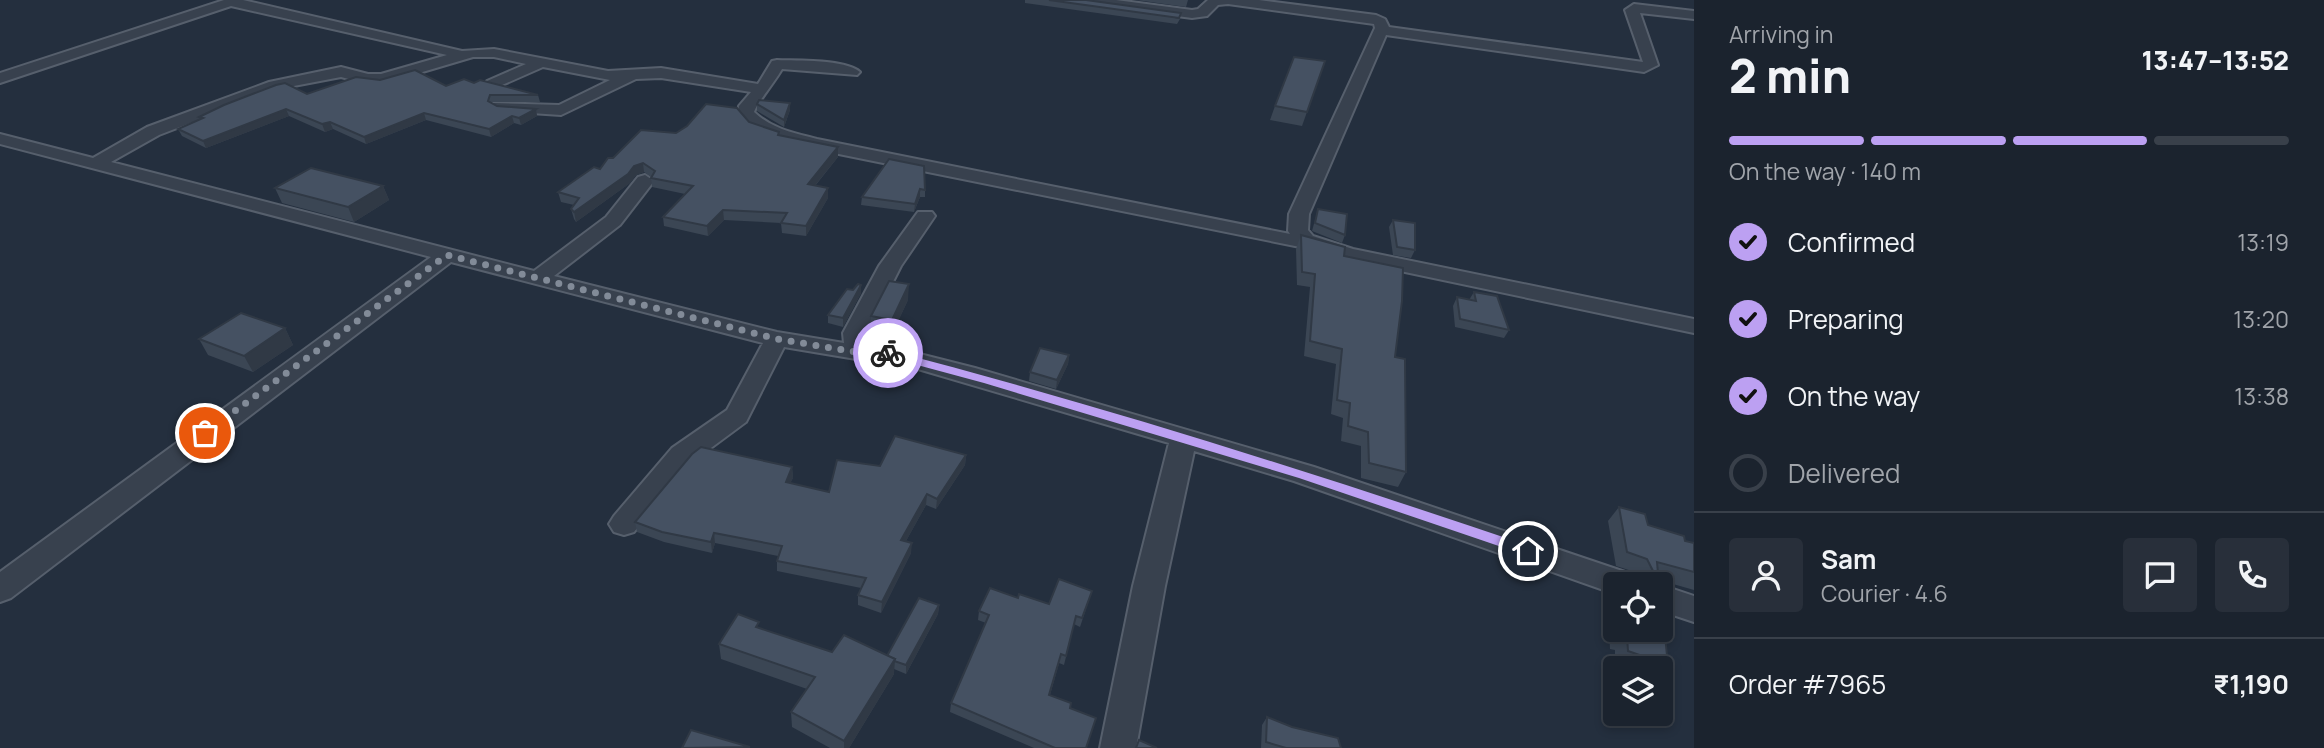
<!DOCTYPE html>
<html lang="en">
<head>
<meta charset="utf-8">
<style>
	:root { --surface:#1b232e; --page:#282f3a; --text:#f1f3f6; --muted:#a0a4aa; --line:#39404a; --accent:#bca0f2 }
	body { margin:0; font-family:Manrope,sans-serif; background:var(--page); color:var(--text); height:100vh; display:flex; flex-direction:column; font-size:26px; white-space:nowrap }
	* { box-sizing:border-box; margin:0 }
	p { font-size:23px; color:var(--muted) }
	.icon { flex:none; width:38px; height:38px; fill:none; stroke:currentColor; stroke-width:2; stroke-linecap:round; stroke-linejoin:round }
	.map { position:relative; flex:1; overflow:hidden }
	.panel { display:flex; flex-direction:column; background:var(--surface); width:630px }
	.panel>* { flex:none }
	.controls { position:absolute; left:1603px; top:572px; display:grid; gap:14px }
	.controls a { display:grid; place-items:center; width:70px; height:70px; border-radius:7px; background:var(--surface); box-shadow:0 4px 10px #0003,0 0 0 2px var(--line); font-size:35px }
	.pin { position:absolute; display:grid; place-items:center; width:60px; height:60px; color:#fff; margin:-30px; border:4px solid #fff; border-radius:50%; box-shadow:0 2px 7px #0007 }
	.courier { position:absolute; display:grid; place-items:center; width:70px; height:70px; margin:-35px; border:5px solid #bca0f2; border-radius:50%; background:#fff; color:#222; box-shadow:0 2px 9px #0007 }
	.summary em { font-style:normal; font-weight:800 }
	.summary div { display:flex; flex-direction:column-reverse }
	.summary { display:flex; align-items:center; justify-content:space-between; height:119px; padding:0 35px }
	h1 { font-size:46px; font-weight:800; line-height:52px }
	.bar { display:grid; grid-template-columns:repeat(4,1fr); gap:10px 7px; align-content:center; height:84px; padding:0 35px }
	.bar i { height:9px; border-radius:5px; background:var(--line) }
	.bar .selected { background:var(--accent) }
	.bar p { grid-column:span 4 }
	.line { display:flex; align-items:center; gap:18px; padding:0 35px; border-top:2px solid var(--line) }
	.line div { flex:1 }
	.round { display:grid; place-items:center; flex:none; width:74px; height:74px; border-radius:7px; background:var(--page) }
	ol { padding:0 35px; list-style:none }
	li { display:flex; align-items:center; gap:21px; height:77px }
	li p { margin-inline-start:auto }
	li .icon { padding:7px; border-radius:50%; background:var(--accent); color:#111; stroke-width:4 }
	li:last-child { color:var(--muted) }
	li i { width:38px; height:38px; border:4px solid var(--line); border-radius:50% }
	main { display:flex; flex:1; min-height:0 }
	.map>svg:first-child { display:block }
</style>
</head>
<body>
<main>
<div class="map">
<svg width="1694" height="748" viewBox="0 0 1694 748">
	<rect width="100%" height="100%" fill="#242f3e"/>
	<g fill="none" stroke-linecap="round" stroke-linejoin="round">
		<defs>
			<g id="street">
				<path d="M224,0h19l219,51 32,-2 114,22 53,-3 97,16 14,-23 5,-1c20,1 68,-1 83,12l-3,3 -75,-6c-6,11 -25,34 -28,43 18,17 40,21 63,27l473,95 -2,-3 1,-17 86,-186 -1,-4 -146,-20 -10,1 -11,11 -15,2 -106,-14 -6,-4h36l76,10 6,-1 10,-9h51l117,15 9,4 4,8 254,35 -18,-52 9,-6 60,7v8l-54,-6 18,52 -14,7 -258,-37 -77,179 -1,16 5,6 40,13 341,70v14l-346,-73 -28,-9 -511,-103 -57,-19 -14,-16 1,-7 12,-14 -90,-14 -25,1 -75,36 -61,-4 -6,-2 -2,-3 2,-3 65,2 51,-25 -67,-13 -50,22 -6,-2 -2,-3 2,-3 39,-17 -32,-7h-21l-91,27h-14l-27,-7 -63,12 -119,46 -48,27 423,109 72,-54 32,-40 7,-2 9,6 -34,44 -66,51 223,56 67,11 -1,-10 36,-67 39,-54h14l3,4 -34,50 -34,67v12h17l91,23 339,99 320,108 4,9h-23v10l-321,-113 -100,-30 -29,135 -29,162h-36l33,-162 36,-143 -285,-84h-28l-72,-12 -38,75 -54,40 -58,70 -10,3 -10,-3 -5,-8 5,-8 58,-68 55,-38 36,-67 -312,-81 -440,336 -11,4v-30l431,-315 -431,-113v-10l93,24 54,-31 122,-45 72,-15 27,7h13l66,-19 -216,-49 -231,77v-10z"/>
				<path d="M1661,585l33,11v26l-33,-11z"/>
			</g>
		</defs>
		<!-- street casing -->
		<use href="#street" stroke="#565f6c" stroke-width="4"/>
		<!-- street -->
		<use href="#street" fill="#38414e" fill-rule="evenodd"/>
	</g>
	<!-- wall -->
	<g fill="#3b4654">
		<path d="M1025,0h61l94,19 -3,5 -152,-21z"/>
		<path d="M1136,0h52l-2,7z"/>
		<path d="M1325,61l-23,65 -32,-6 5,-14z"/>
		<path d="M474,83l64,12 2,7h-48l-1,1 6,3 39,3 1,7 -16,9 -7,-2 -23,14 -65,-17 -60,24 -33,-15 -8,3 -36,-16 -83,32 -24,-12 -4,-7 22,-10 -1,-2 108,-23 139,-8z"/>
		<path d="M790,103v7l-6,17 -27,-16v-7z"/>
		<path d="M749,122l30,14 59,11v10l-23,29 13,2v10l-22,38 -24,-3 -1,-10 -57,-3 -16,16 -44,-10 -1,-9 22,-23 -33,-7 -1,-10 -7,-5 -8,3 -6,8 -54,39 -2,-3 -3,-10 3,-4 -13,-3 -3,-10 42,-23 13,-11 63,-25z"/>
		<path d="M889,159l36,31v7h-5l-6,15 -53,-7 1,-8z"/>
		<path d="M383,186l6,14 -35,22 -72,-19 -7,-15z"/>
		<path d="M1318,209l27,26 -3,8 -30,-12z"/>
		<path d="M1393,220l22,30 -4,8 -18,-3 -4,-28z"/>
		<path d="M1301,235l43,21 51,101 11,115 -8,15 -37,-9v-32l-20,-5 2,-23 -12,-4 5,-50 -32,-8 6,-69 -13,-2 -1,-36z"/>
		<path d="M861,285v8l-18,34 -15,-4v-8l25,-25z"/>
		<path d="M1474,292l35,38 -5,8 -49,-11 -2,-21 4,-9 12,3z"/>
		<path d="M908,300l-17,36 -21,-4 1,-16z"/>
		<path d="M285,328l8,17 -40,27 -45,-17 -9,-16z"/>
		<path d="M1069,355l-1,9 -12,25 -27,-8 1,-9z"/>
		<path d="M966,455l-1,10 -29,44 -10,-4 -20,36 5,12 -30,60 -23,-8v-10l3,-7 -84,-17v-10l1,-5 -63,-13 -3,10 -48,-11 -27,-10 -2,-10 157,-55 1,11 -3,5 39,9 51,-26z"/>
		<path d="M1619,507l29,18 37,16 9,2v47l-35,-10v4h-44v46h46l7,35 -7,8v-5h-34l-12,-4v-14l-5,-1 -3,-55 12,-14 5,1 7,-8 4,-1 -19,-6 -8,-45z"/>
		<path d="M1018,598l31,6 40,-4 -9,27 -6,-3 -10,41 -5,-2 -9,32 20,13 16,40h-52l-84,-36 1,-9 35,-80 -8,-3 1,-9z"/>
		<path d="M939,605l-1,9 -32,60 -12,-5v5l-45,74h-19l-38,-21 -1,-15 16,-23 -86,-30 -2,-15 40,-16 73,24 55,4z"/>
		<path d="M1267,717l74,31h-80l1,-23z"/>
	</g>
	<!-- shaded-wall -->
	<g fill="#303945">
		<path d="M790,103v7l-6,17v-7z"/>
		<path d="M286,109l3,7 -83,32 -3,-7z"/>
		<path d="M536,109l1,7 -16,9 -2,-7z"/>
		<path d="M424,113l2,7 -60,24 -2,-7z"/>
		<path d="M512,116l2,7 -23,14 -2,-8z"/>
		<path d="M330,122l3,7 -8,3 -3,-8z"/>
		<path d="M838,147v10l-30,37v-10z"/>
		<path d="M643,163l1,9 -8,3 -6,8 -54,39 -2,-10 60,-46z"/>
		<path d="M383,186l6,14 -35,22 -6,-15z"/>
		<path d="M828,188v10l-22,38v-10z"/>
		<path d="M920,189v8l-6,15 1,-8z"/>
		<path d="M723,210l1,10 -16,16 -1,-10z"/>
		<path d="M909,284l-1,16 -17,36 1,-16z"/>
		<path d="M861,285v8l-18,34v-9z"/>
		<path d="M285,328l8,17 -40,27 -9,-16z"/>
		<path d="M1069,355l-1,9 -12,25 1,-9z"/>
		<path d="M966,455l-1,10 -29,44 1,-10z"/>
		<path d="M792,467l1,11 -7,14v-10z"/>
		<path d="M927,494l-1,11 -25,45v-10z"/>
		<path d="M714,533l1,10 -3,10 -1,-11z"/>
		<path d="M912,543l-1,10 -30,60 1,-11z"/>
		<path d="M939,605l-1,9 -32,60v-9z"/>
		<path d="M895,659l-1,15 -45,74h-5v-7z"/>
	</g>
	<!-- building -->
	<g fill="#455162" stroke="#303945" stroke-width="2">
		<path d="M1049,0h37l95,13 -2,5z"/>
		<path d="M1294,57l31,4 -18,51 -32,-6z"/>
		<path d="M415,70l31,16 18,-7 10,4 6,-3 58,15h-48l-2,6 9,5 39,3 -17,9 -7,-2 -23,13 -65,-16 -60,24 -34,-15 -8,2 -36,-15 -83,32 -25,-12 25,-11 -4,-1 25,-12 52,-20 9,-2 22,11 49,-17 24,3z"/>
		<path d="M759,100l31,3 -6,17 -27,-16z"/>
		<path d="M706,104l31,4 12,14 30,10 -1,3 60,12 -30,37 20,4 -22,38 -25,-3 6,-10 -64,-3 -16,16 -44,-9 30,-31 -42,-8 4,-7 -12,-8 -9,3 -6,8 -54,38 -3,-3 8,-11 -21,-6 36,-25 6,2 8,-11h5l28,-28 35,3 11,-7z"/>
		<path d="M889,159l35,7 1,24 -5,-1 -5,15 -53,-7z"/>
		<path d="M311,168l72,18 -35,21 -73,-19z"/>
		<path d="M1318,209l29,5 -2,21 -30,-12z"/>
		<path d="M1393,220l22,3v27l-18,-3z"/>
		<path d="M1301,235l44,12 -1,9 59,12 -1,33 -7,56 10,2 1,113 -37,-9 -1,-31 -20,-6 2,-23 -13,-3 5,-51 -32,-8 5,-67 -13,-2z"/>
		<path d="M889,281l20,3 -17,36 -21,-4z"/>
		<path d="M858,284l3,1 -18,33 -15,-3 19,-26 6,1z"/>
		<path d="M1474,292l23,4 12,34 -49,-11 -3,-22 19,4z"/>
		<path d="M241,313l44,15 -41,28 -45,-17z"/>
		<path d="M1040,348l29,7 -12,25 -27,-8z"/>
		<path d="M895,436l71,19 -29,44 -10,-5 -26,46 11,3 -30,59 -24,-7 8,-17 -89,-17 5,-15 -68,-13 -3,9 -49,-10 -27,-10 57,-68 9,-7 91,20 -6,15 43,10 8,-32 43,6z"/>
		<path d="M1619,507l26,7 3,11 36,11 1,5 9,2v29l-37,-10 2,22h-40v-4l9,2 3,-9 22,-2 -6,-12 -20,-7z"/>
		<path d="M1059,579l33,12 -10,27 -6,-2 -10,40 -5,-2 -12,41 22,8 -1,5 26,10 -10,30h-31l-104,-45 38,-88 -10,-4 11,-23 28,10 1,-4 30,10z"/>
		<path d="M1661,597l7,68 -40,-14 -1,-15 -5,-1v-5h39z"/>
		<path d="M919,598l20,7 -33,60 -12,-4 1,-2 -8,-3z"/>
		<path d="M738,614l21,8 -3,5 76,25 12,-17 51,24 -51,82 -53,-29 24,-35 -96,-33z"/>
		<path d="M1267,717l25,10 46,11 3,10h-55l-20,-6z"/>
		<path d="M691,730l59,17 -68,1z"/>
		<path d="M1139,740l18,8h-21z"/>
	</g>
	<!-- route -->
	<path fill="#bca0f2" d="M888,350c218,57 432,125 645,197l2,4 -7,5 -229,-78 -315,-95 -100,-27v-5z"/>
	<g fill="none" stroke-linecap="round" stroke-linejoin="round">
		<!-- done -->
		<path stroke="#828b98" stroke-width="7" stroke-dasharray="0 12.6" d="M205,433l242,-178 330,84 79,13 32,1"/>
	</g>
</svg>
<div class="controls">
<a><svg class="icon" aria-label="locate" viewBox="0 0 24 24"><circle cx="12" cy="12" r="6"/><path d="M12 2v4M12 18v4M2 12h4M18 12h4"/></svg></a>
<a><svg class="icon" aria-label="layers" viewBox="0 0 24 24"><path d="M12 4l9 5-9 5-9-5zM3 14l9 5 9-5"/></svg></a>
</div>
<div class="pin" style="left:205px;top:433px;background:#ea580c"><svg class="icon" aria-label="bag" viewBox="0 0 24 24"><path d="M5 8h14l-1 12H6zM9 8a3 3 0 0 1 6 0"/></svg></div>
<div class="pin" style="left:1528px;top:551px;background:#1f2937"><svg class="icon" aria-label="home" viewBox="0 0 24 24"><path d="M3 11l9-7 9 7M6 9v11h12V9"/></svg></div>
<div class="courier" style="left:888px;top:353px"><svg class="icon" aria-label="bike" viewBox="0 0 24 24"><circle cx="6" cy="16" r="4"/><circle cx="18" cy="16" r="4"/><path d="M6 16l4-8h5l3 8M10 8l3 8H6M13 5h3"/></svg></div>
</div>
<section class="panel">
<div class="summary"><div><h1>2 min</h1><p>Arriving in</p></div><em>13:47–13:52</em></div>
<div class="bar"><i class="selected"></i><i class="selected"></i><i class="selected"></i><i></i><p>On the way · 140 m</p></div>
<ol>
<li><svg class="icon" aria-label="check" viewBox="0 0 24 24"><path d="M5 12l5 5 9-10"/></svg>Confirmed<p>13:19</p></li>
<li><svg class="icon" aria-label="check" viewBox="0 0 24 24"><path d="M5 12l5 5 9-10"/></svg>Preparing<p>13:20</p></li>
<li><svg class="icon" aria-label="check" viewBox="0 0 24 24"><path d="M5 12l5 5 9-10"/></svg>On the way<p>13:38</p></li>
<li><i></i>Delivered</li>
</ol>
<div class="line" style="height:126px"><a class="round"><svg class="icon" aria-label="person" viewBox="0 0 24 24"><circle cx="12" cy="8" r="4"/><path d="M4 21q1-7 8-7t8 7"/></svg></a><div><b>Sam</b><p>Courier · 4.6</p></div><a class="round"><svg class="icon" aria-label="chat" viewBox="0 0 24 24"><path d="M4 5h16v11H9l-5 4z"/></svg></a><a class="round"><svg class="icon" aria-label="phone" viewBox="0 0 24 24"><path d="M5 4h4l2 5-3 2q2 4 5 5l2-3 5 2v4C11 20 4 13 5 4z"/></svg></a></div>
<div class="line" style="height:91px"><div>Order #7965</div><b>₹1,190</b></div>
</section>
</main>
</body>
</html>
